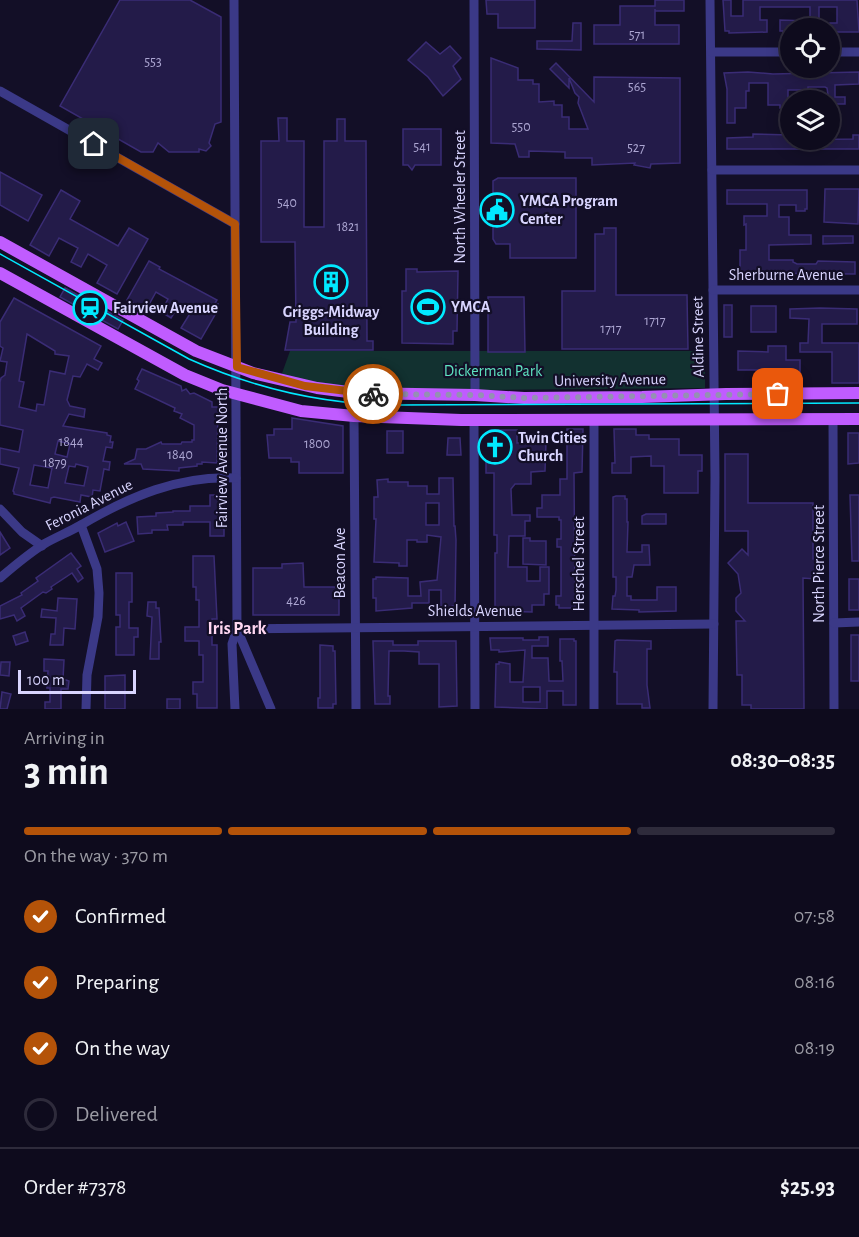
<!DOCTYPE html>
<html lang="en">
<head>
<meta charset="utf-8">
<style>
	:root { --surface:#0e0b1d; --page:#171426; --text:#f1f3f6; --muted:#9b9ba4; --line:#2e2b3b; --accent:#b45309 }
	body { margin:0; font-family:"Alegreya Sans",sans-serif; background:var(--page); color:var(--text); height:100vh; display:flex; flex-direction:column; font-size:22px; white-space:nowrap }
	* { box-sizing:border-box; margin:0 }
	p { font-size:20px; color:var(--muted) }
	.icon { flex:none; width:33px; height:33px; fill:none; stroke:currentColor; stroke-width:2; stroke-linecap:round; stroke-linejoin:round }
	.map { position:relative; height:709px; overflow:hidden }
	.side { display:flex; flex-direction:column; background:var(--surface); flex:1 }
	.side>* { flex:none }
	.fabs { position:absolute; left:780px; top:18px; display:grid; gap:12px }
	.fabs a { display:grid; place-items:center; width:60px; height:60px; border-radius:50%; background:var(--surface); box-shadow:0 3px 15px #0003,0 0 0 2px var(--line); font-size:30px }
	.scale { position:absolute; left:18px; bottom:15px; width:118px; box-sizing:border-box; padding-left:6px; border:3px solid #d9d5ff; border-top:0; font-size:16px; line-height:21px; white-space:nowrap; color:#d9d5ff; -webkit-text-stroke:4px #130f27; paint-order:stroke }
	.pin { position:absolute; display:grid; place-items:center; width:51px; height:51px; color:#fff; margin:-26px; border-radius:12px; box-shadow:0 3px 9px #0006 }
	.courier { position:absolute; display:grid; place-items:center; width:60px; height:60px; margin:-30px; border:4px solid #b45309; border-radius:50%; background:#fff; color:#222; box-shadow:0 2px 8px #0007 }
	.headline em { font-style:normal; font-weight:600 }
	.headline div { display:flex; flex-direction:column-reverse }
	.headline { display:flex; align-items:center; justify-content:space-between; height:102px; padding:0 24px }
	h1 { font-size:39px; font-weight:600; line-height:45px }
	.bar { display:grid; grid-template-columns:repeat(4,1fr); gap:9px 6px; align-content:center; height:72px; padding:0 24px }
	.bar i { height:8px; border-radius:4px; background:var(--line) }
	.bar .selected { background:var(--accent) }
	.bar p { grid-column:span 4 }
	.line { display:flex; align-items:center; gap:15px; padding:0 24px; border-top:2px solid var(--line) }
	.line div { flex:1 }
	ol { padding:0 24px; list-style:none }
	li { display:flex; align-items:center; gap:18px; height:66px }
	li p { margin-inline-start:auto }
	li .icon { padding:6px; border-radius:50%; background:var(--accent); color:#fff; stroke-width:4 }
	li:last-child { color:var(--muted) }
	li i { width:33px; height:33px; border:3px solid var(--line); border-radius:50% }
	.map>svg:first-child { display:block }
</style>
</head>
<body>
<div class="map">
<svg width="859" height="709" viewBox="0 0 859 709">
	<rect width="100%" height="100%" fill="#130f27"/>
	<!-- green -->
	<path fill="#123130" d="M290,351h415v37l-317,3 -33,-2 -74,-13z"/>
	<!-- building -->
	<g fill="#231b49" stroke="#3a2c75" stroke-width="1.5" fill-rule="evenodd">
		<path d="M120,0h70l31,17v105l-6,2 -6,19 2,3 -5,5 -7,-2v3h-30l-11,-9 -5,9h-12l-81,-46z"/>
		<path d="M486,0h49v28h-37v-14h-11z"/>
		<path d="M655,0h29v11h-29v-2v16h24v19h-85v-19h26v-19h35z"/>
		<path d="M723,0h8v16h12v-16h114l2,32h-29v-9h7v-16h-18v21h-29v5h-7v-2h-3v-11l30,1v-14h-50v13h7v12l-38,1v-2h-4z"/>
		<path d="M573,23h8v27l-44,-1v-8h35z"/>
		<path d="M426,42l14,12 10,-8 11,12 -8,8 8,13 -18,17 -15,-19 -20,-17z"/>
		<path d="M491,58l27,10v12h15v4h6v18l15,-1v4h8v12h7v12h19l-10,-26 1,-6 -4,-4 -6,-15v10l-19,-19 6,-6 38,39v-25l86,1v85l-29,1 -1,4 -16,-3 1,-2 -43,2v-7h-27v-6l-36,-1v6h-10l-4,-13 -24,-1z"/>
		<path d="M748,72l25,2 86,-2v12l-24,1v12h10v7h-8v4h-7l-3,-20 -2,-1h-17v13h-7v-10h-13v18h-8v-3h-12v-22h-19v8h-3v17h-11v15h-8v-34l-3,-16z"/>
		<path d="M278,118h9v23h17v86h20v-86h13v-22h8v22h21l1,200h6v9h-88l5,-28h6l-1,-80h-34v-101h18z"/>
		<path d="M403,129h38v36h-26l-3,5 -4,-5h-5z"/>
		<path d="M753,134l37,1v5l63,-1v-4h6v14h-132v-11l26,-1z"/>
		<path d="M0,172l42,23 -14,26 -28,-16z"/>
		<path d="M498,178h78v80h-66v-14h-14l-3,-5v-58z"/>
		<path d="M825,189h34l-1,35 -34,-2z"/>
		<path d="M61,190l19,11 -10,18 48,27 11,-18 19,11 -31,55 -20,-11 10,-18 -19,-11 -7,13 -10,-5 7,-14 -19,-10 -10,18 -19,-11z"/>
		<path d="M727,190h80v19h-2v2h-9v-6h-17v12h10v18h22v9l-42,1v15h24v2l4,2h19l2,-3 37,1v12l-115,-1v-23h6v-26l-2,1v-9h23v-12h-40z"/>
		<path d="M604,228h12v67h71l1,54h-126v-58h33v-57h9z"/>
		<path d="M823,236h30v7l-30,1z"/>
		<path d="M149,261l11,6 -1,2 58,31 -2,3 3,1 -4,8 2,1 -15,26 -20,-11 10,-16 -12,-7 -8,13 -10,-6 7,-13 -12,-7 -10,18 -19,-10z"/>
		<path d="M406,269h11v3l41,-1 -1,60h-4v13l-51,-1v-52h4z"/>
		<path d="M65,288l58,32 -5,9 -58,-32z"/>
		<path d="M488,297h36l1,55h-37z"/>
		<path d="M14,298l87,48 -7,13 8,4 -4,7 -11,-6 -7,13 -7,-1 -6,24 3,6 15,3 -1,8 -15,-3 -6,12 44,7v2l4,1 -1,6h3l-1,6 -6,-1 -3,14 7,1 -1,8 -5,-1 -4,22 -7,-1 -1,7 -11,-2 -1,7 -26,-5 -3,1 -1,5 -36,-9v-2l-1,-1 6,-23 -19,-4v-16l19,4 4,-22 -23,-5v-43l1,-4 4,-3 2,-13 -7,-1 3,-13 -3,-2v-24zM27,334l28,17v3l14,2 -4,18 -15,-3 -6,34 -7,-1 -1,7 -17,-4 5,-25 -5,-1zM58,441l12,3 -3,13 -12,-3zM76,464l12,3 -4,19 -19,-3 4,-17 6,1zM34,465l18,3 -4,20 -18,-3z"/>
		<rect x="724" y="305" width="8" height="32"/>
		<rect x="751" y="306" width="25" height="26"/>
		<path d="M820,308l37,1v15h-35v19h37v40h-27v-31h-32v-9h8l1,-24 -19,-1v-9z"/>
		<path d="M768,346h18v14h14v24l-27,1v-15h-35v-19l30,1z"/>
		<path d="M142,369l39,17 1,5 4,-2 4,5 4,-1 18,9v5h6l-1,56 -15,-1v2h-5v2l-18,2v3l-36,-2 -2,-5h-17l11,-5 2,-10h9l15,-7 1,2h19l1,-2h10v-2h2v-15l-14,-7 2,-4 -8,-3 1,-3 -40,-19 4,-8 -2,-2z"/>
		<path d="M292,418l51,8v47h-44v-11h-8v-4h-22l-2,-23h7v-6h18z"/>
		<path d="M567,429h16l-1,43 -8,1 1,134 -3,1h-13v-3h-3v-9h5v-49h-4v-8h4v-19h-2v-3h-22v-9h5v-13h18v-16h7z"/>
		<path d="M614,429h22v6h13v4h30v16h23v16h-4v22h-34v-27h-13v-10l-20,1v16h-19v-10h3z"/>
		<path d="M490,430h27v13l20,-1v-1h8l1,1 -1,29 -14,1v12h-16l-4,5 1,26h18v6h-5v15h-16l-1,31h19v14h13v-14h9v27h-5v11h-12v7l-37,-1v-58h2v-18h-3v-62h-8v-39z"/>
		<rect x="387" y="431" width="16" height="22"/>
		<path d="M848,433h11v30l-11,1z"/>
		<path d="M448,438h12l1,17h-14z"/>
		<path d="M725,454h23v49h65v56h2l1,20 -13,-1 1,131h-53v-4h-9v-30h-5l-1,-54h9l-9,-10v-13l5,-5 -3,-19 -10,-11 14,-14 6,6v-24h-23z"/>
		<path d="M439,478h14l1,48h1l1,14 -1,66h-3v3h-11v-19h-12v13h-17v5l-36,3v-13h-3v-19h3v-2l32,1v18h13l-1,-14 17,-2 4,-43 -14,-2v7h-10v-2h-10v26h-8v-3l-25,-1 2,-43h-2v-22h4l-1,-17 11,-1v3h20v4h19v8h12zM426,503h13v22h-13z"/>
		<path d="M210,495h14v41h-14v-14h-27v3h-16l1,5h-16v3l-14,1 -1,-17 19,-1v-3l17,-1v-1h17v-5h20z"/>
		<path d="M850,495h9v66h-7z"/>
		<path d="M616,496h9v3h2v23h1l-1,30h15v-7h7l1,20h-16l-2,12h-5v19h4v4h26v-13h19v24l-37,1v-2l-27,-1 1,-13h2l1,-6v-13h-3v-80z"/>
		<path d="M646,514h20v10h-24v-8z"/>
		<path d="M126,522l8,19 -29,11 -7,-19 19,-10 1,3z"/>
		<path d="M0,532l10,16 -10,7z"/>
		<path d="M523,538h7v3h16v24l-23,-1z"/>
		<path d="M71,553l10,13 -4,3 6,9 -5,4 -6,-9 -21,14 1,2 -6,4 -3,-1 -22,16 4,8 -8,5 -3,-6 -14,4v-13l22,-11 -1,-2 17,-12 -2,-3z"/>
		<path d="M193,556h21l3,63h-5v26h5v63h-20v-14h-4v-12h10v-27h-4v-14h-14v-14h14v-27h-3v-13h-3z"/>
		<path d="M303,563l1,24h35v28h-86v-47h29v-4z"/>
		<path d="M116,573h16v29h-3v26h9v9h-4v18h-18v-28h4v-12h-4z"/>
		<rect x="849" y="579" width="10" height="31"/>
		<path d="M58,598l19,1 -2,30 -11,-1 -1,17h-13l1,-11h4l1,-16 -15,-1 1,-8 15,2z"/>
		<path d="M148,602h8v6h3l2,34h-2v17h-9l2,-42 -5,-1z"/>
		<path d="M25,632l3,9 -12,4 -3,-9z"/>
		<rect x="851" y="635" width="8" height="46"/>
		<path d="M539,637h9v9h-16v12h16l1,23h14l-1,-20h-2v-22h14v2h2v64h-13v-14h-16v18l-52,-2 1,-43h3v-2l11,2v18h13l2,-32 -26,2v-2h-8l-1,-12h33v2h16zM523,687h17v15h-17z"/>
		<path d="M617,640l34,1v8h-4v36l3,23h-8v-4h-25v-32h-3l1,-31z"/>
		<path d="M373,641h20v4h25v-4h38l1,65 -18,1v-43h-20v-12l-15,-1h-15l-1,45h2v8h-15z"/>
		<path d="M320,645l13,1v5h2l1,53h-3v4h-15v-10h2z"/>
		<path d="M44,659l20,1 -1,19 6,2 -1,8h-7v20h-16v-7h5v-14h-3l1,-17h-4z"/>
		<path d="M1,662h9l-1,14 -9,-1z"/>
		<path d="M125,675v34h-20v-33z"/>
		<path d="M2,692l9,2 -4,15h-7z"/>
		<rect x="167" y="699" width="13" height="10"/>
	</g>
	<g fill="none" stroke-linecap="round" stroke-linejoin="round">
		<!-- minor -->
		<g stroke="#3b3987" stroke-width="9">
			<path d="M234,0l3,629 34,80"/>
			<path d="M474,0l1,395"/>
			<path d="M710,0l5,477 -2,232"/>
			<path d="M712,52h78"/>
			<path d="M830,52h29"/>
			<path d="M0,91l235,133"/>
			<path d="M712,170h147"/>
			<path d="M713,290h146"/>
			<path d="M354,416l2,293"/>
			<path d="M833,419l1,290"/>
			<path d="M474,420l1,289"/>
			<path d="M0,509l22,23 20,14"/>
			<path d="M81,525l16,44 2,24 -1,24 -11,58 -1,34"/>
			<path d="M0,578c14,-12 28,-24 44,-34 12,-7 25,-12 37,-19 48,-28 98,-50 155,-47"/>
			<path d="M834,623l25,-1"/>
			<path d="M235,709l-3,-65 5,-15 477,-5"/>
			<path d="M594,709v-289"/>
		</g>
		<!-- major -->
		<g stroke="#c05cff" stroke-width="12">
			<path d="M0,242l196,109 57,22 64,15 39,5 119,2 49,3 118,-1 84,-3 133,-1"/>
			<path d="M0,273l185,102 37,15 79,21 53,5 107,4 398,-1"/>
		</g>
		<!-- tram -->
		<path stroke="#01e9ff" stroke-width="1.5" d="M0,254l189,105c67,30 136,46 209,46l461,-2"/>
	</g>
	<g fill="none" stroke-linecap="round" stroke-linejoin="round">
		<!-- done -->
		<path stroke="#9490b3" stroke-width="6" stroke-dasharray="0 10.8" d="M373,394l102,1 49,3 254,-4"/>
		<!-- route -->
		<path stroke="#b45309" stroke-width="8" d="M94,144l141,80 2,143 68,19 68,8"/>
	</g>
	<!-- icons -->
	<defs>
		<symbol id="civic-ring" viewBox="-11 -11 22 22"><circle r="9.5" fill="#130f27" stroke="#01e9ff" stroke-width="1.5"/><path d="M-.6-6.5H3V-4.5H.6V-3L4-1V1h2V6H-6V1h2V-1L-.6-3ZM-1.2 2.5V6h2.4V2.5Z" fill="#01e9ff"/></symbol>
		<symbol id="building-ring" viewBox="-11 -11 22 22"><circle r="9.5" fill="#130f27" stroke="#01e9ff" stroke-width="1.5"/><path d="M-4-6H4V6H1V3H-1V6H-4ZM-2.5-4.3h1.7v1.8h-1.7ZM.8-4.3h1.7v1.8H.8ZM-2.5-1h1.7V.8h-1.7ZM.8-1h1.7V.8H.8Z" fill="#01e9ff"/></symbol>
		<symbol id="stadium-ring" viewBox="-11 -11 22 22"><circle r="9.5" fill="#130f27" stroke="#01e9ff" stroke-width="1.5"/><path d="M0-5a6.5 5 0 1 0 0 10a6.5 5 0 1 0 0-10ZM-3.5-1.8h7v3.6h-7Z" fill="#01e9ff"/></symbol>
		<symbol id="station-ring" viewBox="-11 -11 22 22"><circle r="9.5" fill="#130f27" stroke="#01e9ff" stroke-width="1.5"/><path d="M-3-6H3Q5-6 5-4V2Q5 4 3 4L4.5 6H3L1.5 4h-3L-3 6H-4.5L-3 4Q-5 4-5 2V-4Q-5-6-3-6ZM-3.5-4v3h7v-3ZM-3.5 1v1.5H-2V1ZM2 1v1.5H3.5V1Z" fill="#01e9ff"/></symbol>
		<symbol id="church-ring" viewBox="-11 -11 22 22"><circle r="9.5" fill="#130f27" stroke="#01e9ff" stroke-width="1.5"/><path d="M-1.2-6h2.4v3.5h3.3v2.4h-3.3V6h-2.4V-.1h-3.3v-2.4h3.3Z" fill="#01e9ff"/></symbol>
	</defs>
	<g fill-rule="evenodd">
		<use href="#civic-ring" x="478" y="191" width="38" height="38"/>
		<use href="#building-ring" x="312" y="263" width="38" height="38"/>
		<use href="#stadium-ring" x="409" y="288" width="38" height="38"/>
		<use href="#station-ring" x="71" y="289" width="38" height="38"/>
		<use href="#church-ring" x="476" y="428" width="38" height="38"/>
	</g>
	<g text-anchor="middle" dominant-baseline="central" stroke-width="4.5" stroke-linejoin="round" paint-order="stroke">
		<!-- number labels -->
		<g font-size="14" fill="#aca6d2">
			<text x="637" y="35">571</text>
			<text x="153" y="62">553</text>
			<text x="637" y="87">565</text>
			<text x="521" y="127">550</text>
			<text x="422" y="147">541</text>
			<text x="636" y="148">527</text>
			<text x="287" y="203">540</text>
			<text x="348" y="227">1821</text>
			<text x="655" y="321">1717</text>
			<text x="611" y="329">1717</text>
			<text x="71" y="442">1844</text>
			<text x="317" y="444">1800</text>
			<text x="180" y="455">1840</text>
			<text x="55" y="463">1879</text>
			<text x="296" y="601">426</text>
		</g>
		<!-- street labels -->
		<g font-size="16" fill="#d9d5ff" stroke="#130f27">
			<text transform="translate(460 197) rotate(-90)">North Wheeler Street</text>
			<text x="786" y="275">Sherburne Avenue</text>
			<text transform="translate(698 337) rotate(-91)">Aldine Street</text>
			<text transform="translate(610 380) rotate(-1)">University Avenue</text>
			<text transform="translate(222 458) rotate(-90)">Fairview Avenue North</text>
			<text transform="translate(89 505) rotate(-27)">Feronia Avenue</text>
			<text transform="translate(340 563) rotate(-90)">Beacon Ave</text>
			<text transform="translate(579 564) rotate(-90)">Herschel Street</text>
			<text transform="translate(819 564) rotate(-90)">North Pierce Street</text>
			<text x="475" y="611">Shields Avenue</text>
		</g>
		<!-- poi labels -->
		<g font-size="16" font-weight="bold" fill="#d9d5ff" stroke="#130f27" text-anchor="start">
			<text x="520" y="201">YMCA Program<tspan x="520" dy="18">Center</tspan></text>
			<text x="451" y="307">YMCA</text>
			<text x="113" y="308">Fairview Avenue</text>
			<text x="331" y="312" text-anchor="middle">Griggs-Midway<tspan x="331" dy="18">Building</tspan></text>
			<text x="518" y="438">Twin Cities<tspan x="518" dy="18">Church</tspan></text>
		</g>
		<!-- park labels -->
		<g font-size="16" fill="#5ee2c0" stroke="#130f27">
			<text x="493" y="371">Dickerman Park</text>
		</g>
		<!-- neighbourhood labels -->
		<g font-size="18" font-weight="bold" fill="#ffd7f1" stroke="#130f27">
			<text x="237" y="629">Iris Park</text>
		</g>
	</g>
</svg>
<div class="fabs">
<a><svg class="icon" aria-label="locate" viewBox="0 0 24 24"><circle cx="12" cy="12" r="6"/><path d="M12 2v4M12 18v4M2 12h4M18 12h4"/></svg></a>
<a><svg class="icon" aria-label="layers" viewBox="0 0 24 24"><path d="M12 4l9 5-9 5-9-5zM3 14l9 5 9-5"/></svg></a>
</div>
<div class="scale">100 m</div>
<div class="pin" style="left:778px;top:394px;background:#ea580c"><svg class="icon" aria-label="bag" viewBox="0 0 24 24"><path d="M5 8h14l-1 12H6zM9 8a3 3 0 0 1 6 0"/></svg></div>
<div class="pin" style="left:94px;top:144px;background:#1f2937"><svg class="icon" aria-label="home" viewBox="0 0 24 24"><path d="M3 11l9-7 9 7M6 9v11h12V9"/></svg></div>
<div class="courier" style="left:373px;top:394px"><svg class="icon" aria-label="bike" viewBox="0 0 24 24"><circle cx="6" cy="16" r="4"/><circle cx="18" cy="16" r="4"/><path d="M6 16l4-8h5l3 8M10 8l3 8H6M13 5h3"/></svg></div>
</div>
<section class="side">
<div class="headline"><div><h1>3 min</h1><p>Arriving in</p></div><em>08:30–08:35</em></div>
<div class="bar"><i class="selected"></i><i class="selected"></i><i class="selected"></i><i></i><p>On the way · 370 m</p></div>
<ol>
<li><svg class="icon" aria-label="check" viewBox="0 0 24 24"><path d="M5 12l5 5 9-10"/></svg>Confirmed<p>07:58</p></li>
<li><svg class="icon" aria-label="check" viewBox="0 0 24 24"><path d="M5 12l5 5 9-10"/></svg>Preparing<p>08:16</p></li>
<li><svg class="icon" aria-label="check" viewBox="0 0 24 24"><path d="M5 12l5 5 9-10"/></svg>On the way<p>08:19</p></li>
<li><i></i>Delivered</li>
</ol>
<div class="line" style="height:78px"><div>Order #7378</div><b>$25.93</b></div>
</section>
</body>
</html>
